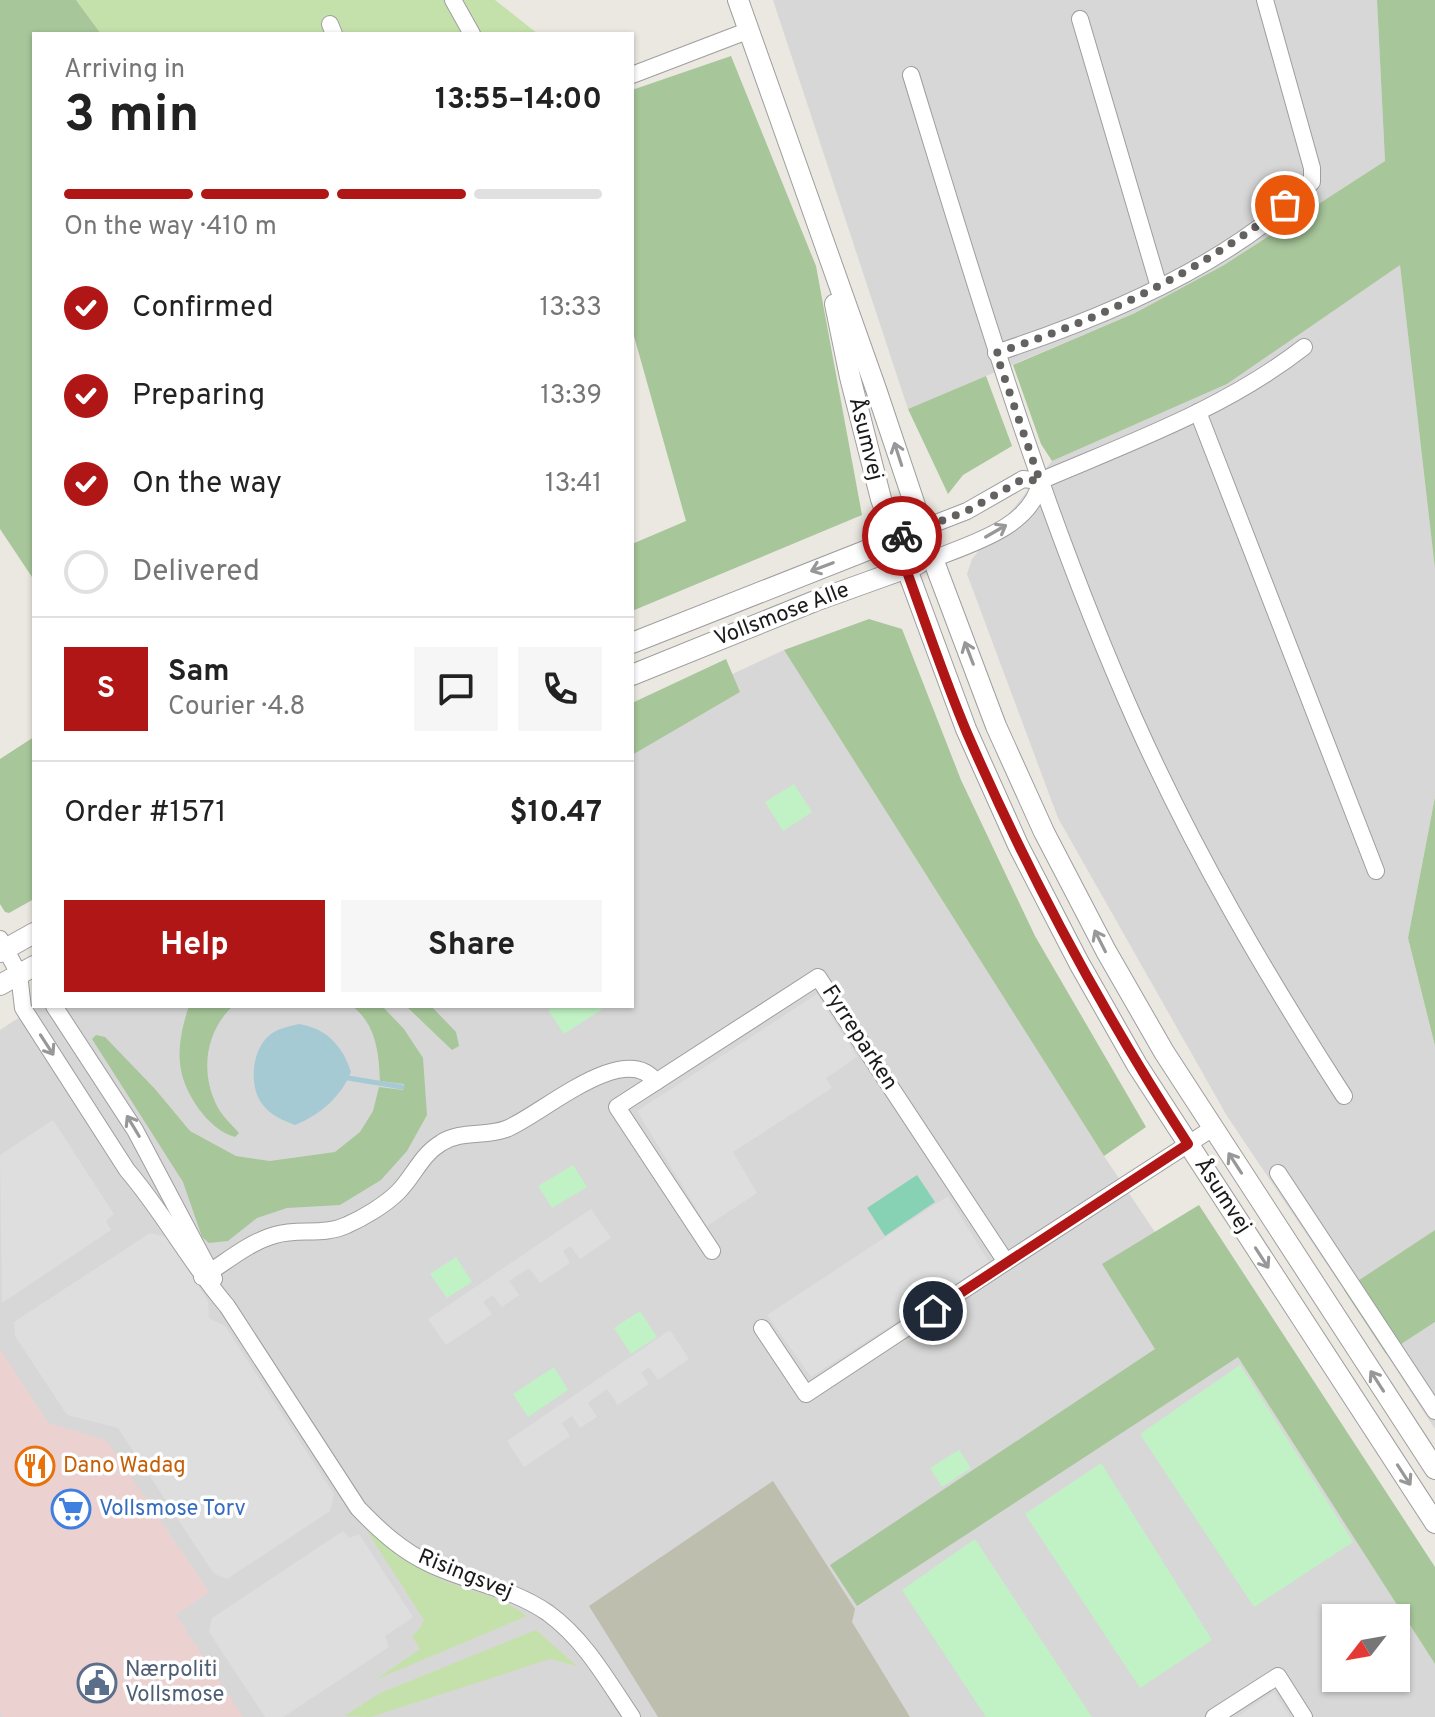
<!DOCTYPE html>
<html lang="en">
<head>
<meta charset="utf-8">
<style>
	:root { --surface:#fff; --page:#f6f6f6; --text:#222; --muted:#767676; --line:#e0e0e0; --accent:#af1615 }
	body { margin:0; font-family:Overpass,sans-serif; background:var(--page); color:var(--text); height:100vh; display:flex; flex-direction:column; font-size:30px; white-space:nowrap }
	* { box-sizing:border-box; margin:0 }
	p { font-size:26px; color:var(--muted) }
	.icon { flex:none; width:44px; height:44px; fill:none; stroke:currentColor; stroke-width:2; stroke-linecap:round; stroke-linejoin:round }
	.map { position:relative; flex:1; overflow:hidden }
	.side { position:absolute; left:32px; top:32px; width:602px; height:976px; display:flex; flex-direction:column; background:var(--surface); border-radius:0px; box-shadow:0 2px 6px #0004 }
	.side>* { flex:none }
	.needle { width:52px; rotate:239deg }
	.buttons { position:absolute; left:1322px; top:1604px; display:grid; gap:16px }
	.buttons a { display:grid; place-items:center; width:88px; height:88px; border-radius:0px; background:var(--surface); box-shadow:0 2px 6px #0004; font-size:40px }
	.pin { position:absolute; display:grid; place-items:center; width:68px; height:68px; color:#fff; margin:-34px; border:4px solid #fff; border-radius:50%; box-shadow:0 2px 8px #0007 }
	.courier { position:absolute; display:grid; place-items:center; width:80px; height:80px; margin:-40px; border:6px solid #af1615; border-radius:50%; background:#fff; color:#222; box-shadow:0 2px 10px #0007 }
	.overview em { font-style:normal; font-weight:700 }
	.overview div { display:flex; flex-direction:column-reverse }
	.overview { display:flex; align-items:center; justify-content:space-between; height:136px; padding:0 32px }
	h1 { font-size:52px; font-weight:700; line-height:60px }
	.bar { display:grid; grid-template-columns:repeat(4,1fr); gap:12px 8px; align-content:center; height:96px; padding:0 32px }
	.bar i { height:10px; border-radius:6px; background:var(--line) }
	.bar .selected { background:var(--accent) }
	.bar p { grid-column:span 4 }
	.line { display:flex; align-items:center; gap:20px; padding:0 32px; border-top:2px solid var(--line) }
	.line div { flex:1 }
	.round { display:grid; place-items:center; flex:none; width:84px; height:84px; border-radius:0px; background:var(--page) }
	ol { padding:0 32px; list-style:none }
	li { display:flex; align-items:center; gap:24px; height:88px }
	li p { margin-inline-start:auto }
	li .icon { padding:8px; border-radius:50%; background:var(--accent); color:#fff; stroke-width:4 }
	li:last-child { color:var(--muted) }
	li i { width:44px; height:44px; border:4px solid var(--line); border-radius:50% }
	.button { display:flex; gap:16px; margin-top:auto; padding:16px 32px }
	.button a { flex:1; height:92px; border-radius:0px; background:var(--accent); color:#fff; font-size:32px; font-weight:700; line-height:92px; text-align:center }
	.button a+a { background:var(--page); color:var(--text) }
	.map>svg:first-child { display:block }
</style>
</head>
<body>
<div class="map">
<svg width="1435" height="1717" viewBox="0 0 1435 1717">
	<rect width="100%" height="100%" fill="#ebe8e1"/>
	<!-- residential -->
	<g fill="#d8d7d7" fill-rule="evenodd">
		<path d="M773,0h604l8,161 -161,104 -89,48 -227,96z"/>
		<path d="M1400,264l35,305v228l-27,141 27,108v184l-91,60 -117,-174 -169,-298 -91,-244 5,-15 80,-98 175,-77z"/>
		<path d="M784,650l320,506 134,200 197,308v53h-1435v-687l37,-24h595v-285zM1336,1618h60v60h-60z"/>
		<path d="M1435,1322v107l-49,-75z"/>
	</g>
	<!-- commercial -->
	<path fill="#ebd2d1" d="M0,1349l48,74 58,17 103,152 -33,23 67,102h-240l-3,-5z"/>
	<!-- construction -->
	<path fill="#bebeae" d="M773,1481l82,128 -3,13 58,95h-252l-69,-111z"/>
	<!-- grass -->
	<g fill="#c5e1ab">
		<path d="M76,0h419l43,34h-437z"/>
		<path d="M367,1531c25,18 50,40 80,51 30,11 53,14 80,34l-152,64 45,-31 -8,-13 8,-8 4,-8z"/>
		<path d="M536,1630l41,36 -27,-7 -179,58 -27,-1 36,-23z"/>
	</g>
	<!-- forest -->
	<g fill="#a7c69a">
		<path d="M0,0h76l25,34h-67v546l-34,-51z"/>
		<path d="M1377,0h58v569l-35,-304 -173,119 -175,77 -11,-17 -28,-79 122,-52 89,-48 161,-104z"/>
		<path d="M731,56l85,210 46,249 -230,96v-67l54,-23 -54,-192v-239z"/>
		<path d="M986,376l26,70 -49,29 -15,19 -40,-85z"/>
		<path d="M869,619l33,10 59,151 74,156 111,191 -42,29 -320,-506z"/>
		<path d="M726,659l14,33 -108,63v-52z"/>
		<path d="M34,737v162l-25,14 -4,-1 -5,-8v-145z"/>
		<path d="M1435,797v249l-27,-108z"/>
		<path d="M189,1006h44c-27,25 -33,64 -17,98 5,11 15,20 23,29l-4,4c-27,-7 -53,-46 -55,-74 -2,-18 3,-40 9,-57z"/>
		<path d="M352,1006h30l22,23 19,29 4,57 -20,36 -26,29 -41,25 -53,3 -30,10 -29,23 -19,2 -7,-6 -19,-55 -91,-143 4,-4 9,2 50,52 35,42 46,25 34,5 65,-9 25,-20 13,-21 6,-24 24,3 1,-6 -24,-3c-1,-28 -4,-57 -28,-75z"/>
		<path d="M406,1006h25l25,26 3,14 -7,4z"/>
		<path d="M1199,1205l236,362v97l-197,-307 -381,249 -27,-41 325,-216 -53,-85z"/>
		<path d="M1435,1230v92l-49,32 -42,-64z"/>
	</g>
	<!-- park -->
	<g fill="#c1f2c5">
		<path d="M794,784l18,28 -29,19 -18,-29z"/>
		<path d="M554,1006h53l-43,28 -16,-24z"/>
		<path d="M573,1165l14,22 -35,21 -14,-22z"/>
		<path d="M456,1257l16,25 -25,16 -17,-24z"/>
		<path d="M640,1311l17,26 -26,17 -17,-26z"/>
		<path d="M1240,1365l113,177 -99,65 -114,-173z"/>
		<path d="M554,1367l14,23 -40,27 -15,-23z"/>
		<path d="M959,1450l12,18 -29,19 -12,-19z"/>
		<path d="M1101,1463l111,177 -72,48 -115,-174z"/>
		<path d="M975,1539l117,178h-106l-84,-127z"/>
	</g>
	<!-- pitch -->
	<path fill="#87d2b5" d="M917,1175l18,27 -50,34 -18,-28z"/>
	<!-- parking -->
	<g fill="#dedede">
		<path d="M817,994l40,63 -31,21 6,10 -99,64 24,41 -50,33 -70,-115z"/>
		<path d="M53,1120l61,94 -8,7 5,9 -109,73 -2,-148z"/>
		<path d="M948,1196l41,66 -178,115 -44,-62z"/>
		<path d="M591,1209l20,29 -31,21 -10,-13 -7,5 7,12 -30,20 -11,-15 -20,13 10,14 -17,12 -9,-12 -10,7 9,12 -46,31 -18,-26z"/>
		<path d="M150,1233l17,4 41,64 1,17 16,8 109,168 -4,17 -103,68 -13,-5 -96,-146 -51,-13 -52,-79 -1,-14z"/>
		<path d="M670,1330l19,29 -31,21 -9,-13 -8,6 8,11 -31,21 -11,-16 -19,14 9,14 -17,11 -8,-12 -10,7 8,13 -46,31 -17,-26z"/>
		<path d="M343,1531l6,7 10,-4 54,83 -28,19 4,11 -106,70h-18l-56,-85 3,-14z"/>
		<path d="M1274,1692l16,25h-53z"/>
	</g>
	<!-- water -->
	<path fill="#a6cad4" d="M299,1024c27,4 44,22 52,48 -10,25 -31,43 -56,53 -12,-5 -24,-9 -32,-20 -16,-19 -11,-61 11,-73 7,-4 17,-6 25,-8z"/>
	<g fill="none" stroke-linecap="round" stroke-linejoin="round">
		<!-- stream -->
		<path stroke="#a6cad4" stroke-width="5" d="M348,1078l54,9"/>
		<defs>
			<g id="minor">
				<path d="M453,0l19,34"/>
				<path d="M1080,19l79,268"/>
				<path d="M330,24l4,10"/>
				<path d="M632,75l115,-44"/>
				<path d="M911,75c67,219 131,436 224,645 59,132 131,255 209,376"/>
				<path d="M996,353c107,-35 236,-89 316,-171v-14l-47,-168"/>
				<path d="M1198,412l178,459"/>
				<path d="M923,528l44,-17 56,-32 17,2c91,-39 186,-73 264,-134"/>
				<path d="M933,559c37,-15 99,-32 107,-77"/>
				<path d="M0,939l19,35 4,34 104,162c37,43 63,93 100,136l131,202c22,23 44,43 72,56 40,19 80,23 118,49 37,27 59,67 84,104"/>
				<path d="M54,1006l81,124 79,149"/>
				<path d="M1278,1173l157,238"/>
				<path d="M712,1251l-95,-144 201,-130 188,285 207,-134"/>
				<path d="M202,1277c23,-14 47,-35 73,-42 24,-7 49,1 72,-10 16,-7 38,-20 51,-33 16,-16 23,-37 43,-49 20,-13 44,-6 65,-14 34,-13 119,-91 150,-47"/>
				<path d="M762,1328l44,66 200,-132"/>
				<path d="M1214,1717l64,-41 26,41"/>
			</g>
			<g id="tertiary">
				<path d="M738,0l138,389 57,170 63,167 48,106 62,119 58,101 271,417"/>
				<path d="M835,304l15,73 31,122 85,230 52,116 61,118 58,102 298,458"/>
				<path d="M632,643l276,-109"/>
				<path d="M632,675l183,-74 103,-37"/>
				<path d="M0,952l34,-19"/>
				<path d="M0,985l34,-19"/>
			</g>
		</defs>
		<!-- minor casing -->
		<use href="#minor" stroke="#9e9e9e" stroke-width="18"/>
		<!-- tertiary casing -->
		<use href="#tertiary" stroke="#9e9e9e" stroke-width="22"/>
		<!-- minor -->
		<use href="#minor" stroke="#fff" stroke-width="16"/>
		<!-- tertiary -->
		<use href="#tertiary" stroke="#fff" stroke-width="20"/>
	</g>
	<!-- one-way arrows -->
	<defs><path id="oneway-shaft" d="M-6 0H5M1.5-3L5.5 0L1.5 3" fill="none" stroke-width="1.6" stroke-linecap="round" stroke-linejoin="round" transform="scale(2)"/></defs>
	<g stroke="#989898">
		<use href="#oneway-shaft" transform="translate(898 454) rotate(-108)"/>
		<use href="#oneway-shaft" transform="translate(996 531) rotate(-30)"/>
		<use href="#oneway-shaft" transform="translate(822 567) rotate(159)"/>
		<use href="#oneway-shaft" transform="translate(969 653) rotate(-111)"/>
		<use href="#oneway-shaft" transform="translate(1100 941) rotate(-117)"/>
		<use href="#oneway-shaft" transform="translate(47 1045) rotate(57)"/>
		<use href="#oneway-shaft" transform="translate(133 1126) rotate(-121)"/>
		<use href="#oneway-shaft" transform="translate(1235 1163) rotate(-123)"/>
		<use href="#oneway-shaft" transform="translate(1262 1258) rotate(57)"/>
		<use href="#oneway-shaft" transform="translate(1377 1381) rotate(-123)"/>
		<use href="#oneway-shaft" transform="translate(1404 1475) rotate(57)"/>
	</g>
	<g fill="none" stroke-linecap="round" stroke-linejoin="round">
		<!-- done -->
		<path stroke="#636260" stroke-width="8" stroke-dasharray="0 14.4" d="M902,536l65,-25 56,-32 17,2 -44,-128c105,-34 202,-80 289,-148"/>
		<!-- route -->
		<path stroke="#af1615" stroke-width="10" d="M902,536l-7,3c24,64 45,130 72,194 62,143 136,280 221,411l-255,167"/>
	</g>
	<!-- icons -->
	<defs>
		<symbol id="restaurant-ring" viewBox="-11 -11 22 22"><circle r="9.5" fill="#fff" stroke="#e8710a" stroke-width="1.5"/><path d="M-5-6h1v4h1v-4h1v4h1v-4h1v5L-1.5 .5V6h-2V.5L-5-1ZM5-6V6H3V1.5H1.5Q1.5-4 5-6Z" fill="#e8710a"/></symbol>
		<symbol id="supermarket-ring" viewBox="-11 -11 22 22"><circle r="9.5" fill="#fff" stroke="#3f7fe0" stroke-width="1.5"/><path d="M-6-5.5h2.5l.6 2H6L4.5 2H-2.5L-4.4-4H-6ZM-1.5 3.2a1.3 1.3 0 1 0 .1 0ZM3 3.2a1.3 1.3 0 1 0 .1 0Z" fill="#3f7fe0"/></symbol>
		<symbol id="civic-ring" viewBox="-11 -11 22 22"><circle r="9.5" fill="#fff" stroke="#5c6f8a" stroke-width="1.5"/><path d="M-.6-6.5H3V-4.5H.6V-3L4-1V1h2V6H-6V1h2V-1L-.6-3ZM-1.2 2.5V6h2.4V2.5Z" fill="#5c6f8a"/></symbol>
	</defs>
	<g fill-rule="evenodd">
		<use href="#restaurant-ring" x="13" y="1444" width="44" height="44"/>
		<use href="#supermarket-ring" x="49" y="1487" width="44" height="44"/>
		<use href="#civic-ring" x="75" y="1661" width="44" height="44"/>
	</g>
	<g text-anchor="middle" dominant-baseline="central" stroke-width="7" stroke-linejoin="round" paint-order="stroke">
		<!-- street labels -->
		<g font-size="22" fill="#1a1a1a" stroke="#fff">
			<text transform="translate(865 439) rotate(76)">Åsumvej</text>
			<text transform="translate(782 615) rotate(-21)">Vollsmose Alle</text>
			<text transform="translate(859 1038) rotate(57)">Fyrreparken</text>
			<text transform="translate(1222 1196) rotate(57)">Åsumvej</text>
			<text transform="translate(465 1575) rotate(22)">Risingsvej</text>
		</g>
		<!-- food labels -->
		<g font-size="22" fill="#c56008" stroke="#fff" text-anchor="start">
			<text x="63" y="1466">Dano Wadag</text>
		</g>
		<!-- shop labels -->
		<g font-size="22" fill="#366cbe" stroke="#fff" text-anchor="start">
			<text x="99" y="1509">Vollsmose Torv</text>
		</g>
		<!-- service labels -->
		<g font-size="22" fill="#4e5e75" stroke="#fff" text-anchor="start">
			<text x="125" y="1670">Nærpoliti<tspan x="125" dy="25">Vollsmose</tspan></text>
		</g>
	</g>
</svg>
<div class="buttons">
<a><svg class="needle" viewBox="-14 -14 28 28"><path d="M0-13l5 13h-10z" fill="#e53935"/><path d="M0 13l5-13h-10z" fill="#767676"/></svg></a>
</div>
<div class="pin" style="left:1285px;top:205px;background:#ea580c"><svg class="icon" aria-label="bag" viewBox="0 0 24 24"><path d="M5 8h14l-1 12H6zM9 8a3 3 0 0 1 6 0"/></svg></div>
<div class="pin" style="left:933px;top:1311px;background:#1f2937"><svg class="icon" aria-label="home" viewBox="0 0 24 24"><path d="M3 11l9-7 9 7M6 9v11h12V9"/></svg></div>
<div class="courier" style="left:902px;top:536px"><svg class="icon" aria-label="bike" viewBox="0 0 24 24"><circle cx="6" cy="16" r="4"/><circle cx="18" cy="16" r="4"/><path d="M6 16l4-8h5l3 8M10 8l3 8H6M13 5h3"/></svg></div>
<section class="side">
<div class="overview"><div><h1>3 min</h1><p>Arriving in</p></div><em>13:55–14:00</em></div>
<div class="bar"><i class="selected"></i><i class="selected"></i><i class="selected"></i><i></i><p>On the way · 410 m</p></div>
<ol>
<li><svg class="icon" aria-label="check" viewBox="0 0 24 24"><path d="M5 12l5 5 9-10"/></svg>Confirmed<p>13:33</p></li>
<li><svg class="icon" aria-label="check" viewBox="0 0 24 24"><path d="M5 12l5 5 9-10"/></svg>Preparing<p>13:39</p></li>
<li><svg class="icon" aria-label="check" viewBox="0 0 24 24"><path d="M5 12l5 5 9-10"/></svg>On the way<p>13:41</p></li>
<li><i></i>Delivered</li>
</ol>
<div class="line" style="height:144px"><b class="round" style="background:var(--accent);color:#fff">S</b><div><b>Sam</b><p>Courier · 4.8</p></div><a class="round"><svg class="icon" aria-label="chat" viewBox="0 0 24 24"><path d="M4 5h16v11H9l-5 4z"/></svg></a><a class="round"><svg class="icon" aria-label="phone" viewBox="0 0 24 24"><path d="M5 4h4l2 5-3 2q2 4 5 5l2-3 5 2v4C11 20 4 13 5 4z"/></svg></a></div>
<div class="line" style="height:104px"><div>Order #1571</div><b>$10.47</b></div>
<div class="button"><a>Help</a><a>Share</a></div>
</section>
</div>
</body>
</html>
